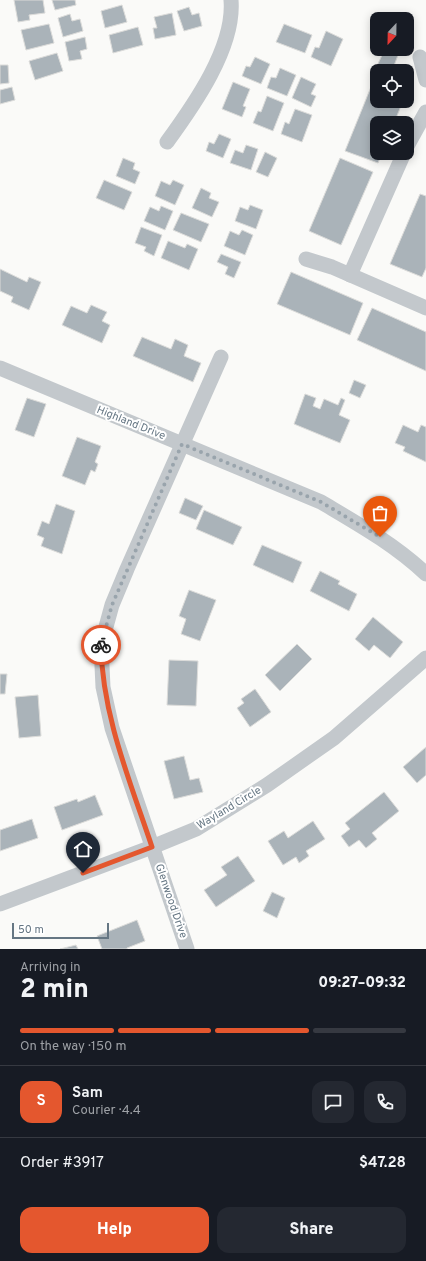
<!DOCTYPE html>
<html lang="en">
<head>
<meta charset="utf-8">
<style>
	:root { --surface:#171b24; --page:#242831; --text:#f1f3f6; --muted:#9ea1a6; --line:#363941; --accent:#e4572e }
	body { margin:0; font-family:Overpass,sans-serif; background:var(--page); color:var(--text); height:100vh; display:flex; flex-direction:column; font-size:15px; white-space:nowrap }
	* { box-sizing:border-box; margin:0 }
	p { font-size:13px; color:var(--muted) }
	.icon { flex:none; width:22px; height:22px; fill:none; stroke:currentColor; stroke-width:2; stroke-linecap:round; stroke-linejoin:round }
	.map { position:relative; height:949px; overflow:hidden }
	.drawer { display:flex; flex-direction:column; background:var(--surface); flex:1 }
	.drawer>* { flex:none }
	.needle { width:26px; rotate:202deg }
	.fabs { position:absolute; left:370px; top:12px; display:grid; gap:8px }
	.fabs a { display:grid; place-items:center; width:44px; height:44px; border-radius:8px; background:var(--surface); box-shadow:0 2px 10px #0003; font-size:20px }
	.scale { position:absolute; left:12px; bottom:10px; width:97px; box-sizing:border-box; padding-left:4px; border:2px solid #657683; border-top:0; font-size:11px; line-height:14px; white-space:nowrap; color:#657683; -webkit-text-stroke:3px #fff; paint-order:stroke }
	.pin { position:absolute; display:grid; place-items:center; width:34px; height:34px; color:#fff; margin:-41px -17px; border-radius:50% 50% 50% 0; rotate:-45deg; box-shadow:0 0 4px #0007 }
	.pin .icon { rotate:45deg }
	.courier { position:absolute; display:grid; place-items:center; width:40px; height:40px; margin:-20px; border:3px solid #e4572e; border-radius:50%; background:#fff; color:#222; box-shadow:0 1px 5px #0007 }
	.summary em { font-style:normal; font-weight:800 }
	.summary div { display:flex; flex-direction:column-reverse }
	.summary { display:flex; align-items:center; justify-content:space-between; height:68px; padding:0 20px }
	h1 { font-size:26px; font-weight:800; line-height:30px }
	.bar { display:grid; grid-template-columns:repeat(4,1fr); gap:6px 4px; align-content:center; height:48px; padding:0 20px }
	.bar i { height:5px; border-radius:3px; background:var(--line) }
	.bar .current { background:var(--accent) }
	.bar p { grid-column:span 4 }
	.line { display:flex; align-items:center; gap:10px; padding:0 20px; border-top:1px solid var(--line) }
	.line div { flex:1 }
	.round { display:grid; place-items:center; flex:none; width:42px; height:42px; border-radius:12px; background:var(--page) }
	.cta { display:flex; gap:8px; margin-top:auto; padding:8px 20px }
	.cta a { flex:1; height:46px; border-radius:12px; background:var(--accent); color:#fff; font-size:16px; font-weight:800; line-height:46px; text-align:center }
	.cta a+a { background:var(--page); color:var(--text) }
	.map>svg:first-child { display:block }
</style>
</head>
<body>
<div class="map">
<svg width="426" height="949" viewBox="0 0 426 949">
	<rect width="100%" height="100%" fill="#fafaf8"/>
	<!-- building -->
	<g fill="#aab3b9" stroke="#dcdcda">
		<path d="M14,0h29l2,13 -16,2 1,5 -12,2z"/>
		<path d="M52,0h23l1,5 -21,5z"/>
		<path d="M122,5l5,17 -22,6 -4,-17z"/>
		<path d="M189,7l3,8 7,-2 3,13 -18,5 -7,-20z"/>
		<path d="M172,13l4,22 -21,4 -2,-11h4l-3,-11z"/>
		<path d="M70,14l2,7 8,-2 3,12 -20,6 -5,-19z"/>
		<path d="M49,24l5,19 -28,7 -5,-20z"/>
		<path d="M284,24l28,11 -7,18 -29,-11z"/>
		<path d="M138,27l5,18 -30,8 -4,-18z"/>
		<path d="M326,31l17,8 -12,27 -20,-9 4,-10 4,1z"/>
		<path d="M85,37l2,12 -7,2 2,8 -13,2 -4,-19z"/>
		<path d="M385,49l13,6 -6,16h-15l-2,-1z"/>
		<path d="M57,53l6,18 -28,9 -6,-19z"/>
		<path d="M255,57l15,7 -9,20 -19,-8 4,-10 4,1z"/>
		<path d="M0,65h8l1,18 -9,1z"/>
		<path d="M280,68l16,7 -9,21 -20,-8 4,-11 5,1z"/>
		<path d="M301,77l15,7 -5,10 5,2 -5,11 -19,-9z"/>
		<path d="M375,77l2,1v23h26l-9,22h-17v30h5l-4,10 -33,-12z"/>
		<path d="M233,82l17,7 -7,17 3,1 -4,10 -20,-8z"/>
		<path d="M12,87l3,13 -15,4v-14z"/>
		<path d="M267,96l17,7 -11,28 -20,-8 5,-12 3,1z"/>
		<path d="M295,109l17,6 -10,27 -21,-8 4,-12 4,2z"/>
		<path d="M219,134l12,5 -8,19 -17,-7 3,-9 5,2z"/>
		<path d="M246,145l12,4 -7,21 -21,-7 5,-13 8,3z"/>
		<path d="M265,152l12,6 -9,19 -12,-5z"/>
		<path d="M123,158l12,5 -2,6 7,3 -5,12 -19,-8z"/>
		<path d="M340,158l33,14 -32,73 -32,-14z"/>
		<path d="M104,180l28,12 -8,18 -28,-12z"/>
		<path d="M173,180l11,5 -9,20 -20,-9 6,-15 9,4z"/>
		<path d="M201,188l10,5 -2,5 10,4 -7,15 -20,-9z"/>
		<path d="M420,194l6,2v72l-4,9 -32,-13z"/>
		<path d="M250,205l13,5 -7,19 -21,-8 5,-14 8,3z"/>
		<path d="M161,206l12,5 -8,19 -21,-9 6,-14 9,4z"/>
		<path d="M181,213l28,11 -8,18 -28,-12z"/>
		<path d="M141,227l21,8 -8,21 -10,-5 2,-4 -11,-4z"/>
		<path d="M242,230l11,5 -8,20 -21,-9 6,-15 9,4z"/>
		<path d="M168,241l17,7 2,-4 11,5 -9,21 -28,-12z"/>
		<path d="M221,254l20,8 -7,16 -9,-4 3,-7 -11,-5z"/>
		<path d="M0,269l27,13 2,-5 12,5 -12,28 -18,-8 2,-5 -13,-6z"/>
		<path d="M291,272l72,31 -13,32 -73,-31z"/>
		<path d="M91,305l16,7 -5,9 8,4 -8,18 -40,-18 9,-19 16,7z"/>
		<path d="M372,308l54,24v39l-69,-31z"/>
		<path d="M142,337l29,12 4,-10 13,6 -4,11 17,7 -8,19 -60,-26z"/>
		<path d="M354,380l12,5 -6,13 -11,-5z"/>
		<path d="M305,394l11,4 -3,8 7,3 4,-10 14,6 3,-7 4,2 -6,15 11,5 -10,23 -46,-19z"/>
		<path d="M27,398l19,6 -12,33 -19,-7z"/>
		<path d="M403,425l15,7 3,-7 5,2v35l-23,-11 2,-4 -10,-4z"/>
		<path d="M77,437l24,9 -6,16 3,2 -3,8 -4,-2 -6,15 -23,-9z"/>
		<path d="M185,498l18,8 -7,14 -17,-7z"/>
		<path d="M56,504l19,7 -13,43 -21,-8 3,-8 -7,-3 5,-14 7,3z"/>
		<path d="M204,510l38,17 -9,18 -37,-16z"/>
		<path d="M262,545l40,17 -9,21 -40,-18z"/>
		<path d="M320,571l20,10 -2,3 19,10 -8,17 -39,-20z"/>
		<path d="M189,590l27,10 -16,41 -19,-7 5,-15 -7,-3z"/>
		<path d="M373,617l30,25 -13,16 -16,-13 -5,6 -14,-12z"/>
		<path d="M297,644l15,15 -32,32 -15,-16z"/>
		<path d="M169,660l29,1 -2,45 -29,-1z"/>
		<path d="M0,674h7l-2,20h-5z"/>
		<path d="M255,689l16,23 -21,15 -13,-19 7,-5 -3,-4z"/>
		<path d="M38,695l3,41 -22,2 -4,-41z"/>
		<path d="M426,747v28l-9,8 -14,-16z"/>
		<path d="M184,756l6,24 9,-2 4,14 -29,7 -10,-38z"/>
		<path d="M384,792l15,19 -27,22 5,6 -11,9 -7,-8 -10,7 -8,-11 9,-7 -5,-6z"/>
		<path d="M95,795l8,20 -41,15 -8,-23 23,-8 1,3z"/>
		<path d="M32,819l6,19 -38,13v-21z"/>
		<path d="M313,821l12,18 -19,12 3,5 -10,7 -3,-6 -13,8 -15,-24 16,-10 4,7z"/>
		<path d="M238,856l17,25 -39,26 -12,-17 23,-15 -6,-8z"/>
		<path d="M272,892l13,6 -8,20 -14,-7z"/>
		<path d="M137,920l8,21 -18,7v1h-25l-5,-13z"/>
		<path d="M76,945l2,4h-18z"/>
	</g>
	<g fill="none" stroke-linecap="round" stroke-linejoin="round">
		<!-- minor -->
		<g stroke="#c3c8cc" stroke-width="15">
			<path d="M420,57l6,23"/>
			<path d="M167,142c27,-37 68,-95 64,-142"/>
			<path d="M407,146l19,-34"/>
			<path d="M306,259l26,8 94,41"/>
			<path d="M350,275l54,-122"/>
			<path d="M0,368l321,134c37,22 73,42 105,72"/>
			<path d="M0,904l152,-57 44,-18 71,-44 67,-47 92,-80"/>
			<path d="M187,949l-75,-221 -9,-41 -2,-42 11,-40 15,-36 94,-212"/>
		</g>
	</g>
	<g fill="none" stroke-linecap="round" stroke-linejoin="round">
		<!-- done -->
		<path stroke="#99a4ac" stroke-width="4" stroke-dasharray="0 7.2" d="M101,645l11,-40 70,-161 139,58 59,35"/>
		<!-- route -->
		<path stroke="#e4572e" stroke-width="5" d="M83,873l69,-26c-22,-66 -50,-132 -51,-202"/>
	</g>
	<g text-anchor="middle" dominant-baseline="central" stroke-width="4" stroke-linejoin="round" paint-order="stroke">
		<!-- street labels -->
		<g font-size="11" fill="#657683" stroke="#fff">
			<text transform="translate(131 423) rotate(22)">Highland Drive</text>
			<text transform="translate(229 808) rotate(-31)">Wayland Circle</text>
			<text transform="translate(171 901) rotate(71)">Glenwood Drive</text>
		</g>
	</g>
</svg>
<div class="fabs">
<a><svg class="needle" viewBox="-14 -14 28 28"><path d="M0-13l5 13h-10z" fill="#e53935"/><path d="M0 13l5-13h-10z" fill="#9ea1a6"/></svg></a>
<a><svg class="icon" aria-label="locate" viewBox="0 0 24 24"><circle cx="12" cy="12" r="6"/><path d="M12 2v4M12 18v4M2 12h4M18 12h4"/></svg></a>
<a><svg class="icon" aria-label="layers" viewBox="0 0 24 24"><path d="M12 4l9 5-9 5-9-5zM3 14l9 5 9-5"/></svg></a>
</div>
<div class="scale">50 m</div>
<div class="pin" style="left:380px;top:537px;background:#ea580c"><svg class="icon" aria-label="bag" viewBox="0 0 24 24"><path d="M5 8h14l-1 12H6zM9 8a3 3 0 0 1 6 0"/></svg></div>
<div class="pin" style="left:83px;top:873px;background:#1f2937"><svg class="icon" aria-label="home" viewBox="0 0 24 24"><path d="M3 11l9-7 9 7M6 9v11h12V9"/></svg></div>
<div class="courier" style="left:101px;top:645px"><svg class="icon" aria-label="bike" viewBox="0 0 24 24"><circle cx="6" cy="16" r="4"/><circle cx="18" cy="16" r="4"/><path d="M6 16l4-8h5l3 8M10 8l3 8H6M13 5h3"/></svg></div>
</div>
<section class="drawer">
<div class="summary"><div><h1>2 min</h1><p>Arriving in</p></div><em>09:27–09:32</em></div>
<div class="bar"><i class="current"></i><i class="current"></i><i class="current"></i><i></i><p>On the way · 150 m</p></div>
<div class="line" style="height:72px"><b class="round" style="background:var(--accent);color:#fff">S</b><div><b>Sam</b><p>Courier · 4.4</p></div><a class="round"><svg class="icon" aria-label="chat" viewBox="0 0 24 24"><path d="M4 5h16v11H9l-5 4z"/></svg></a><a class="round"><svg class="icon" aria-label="phone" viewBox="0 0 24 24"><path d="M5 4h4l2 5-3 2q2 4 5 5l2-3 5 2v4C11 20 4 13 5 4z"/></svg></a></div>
<div class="line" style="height:52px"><div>Order #3917</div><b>$47.28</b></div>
<div class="cta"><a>Help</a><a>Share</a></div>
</section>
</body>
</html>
